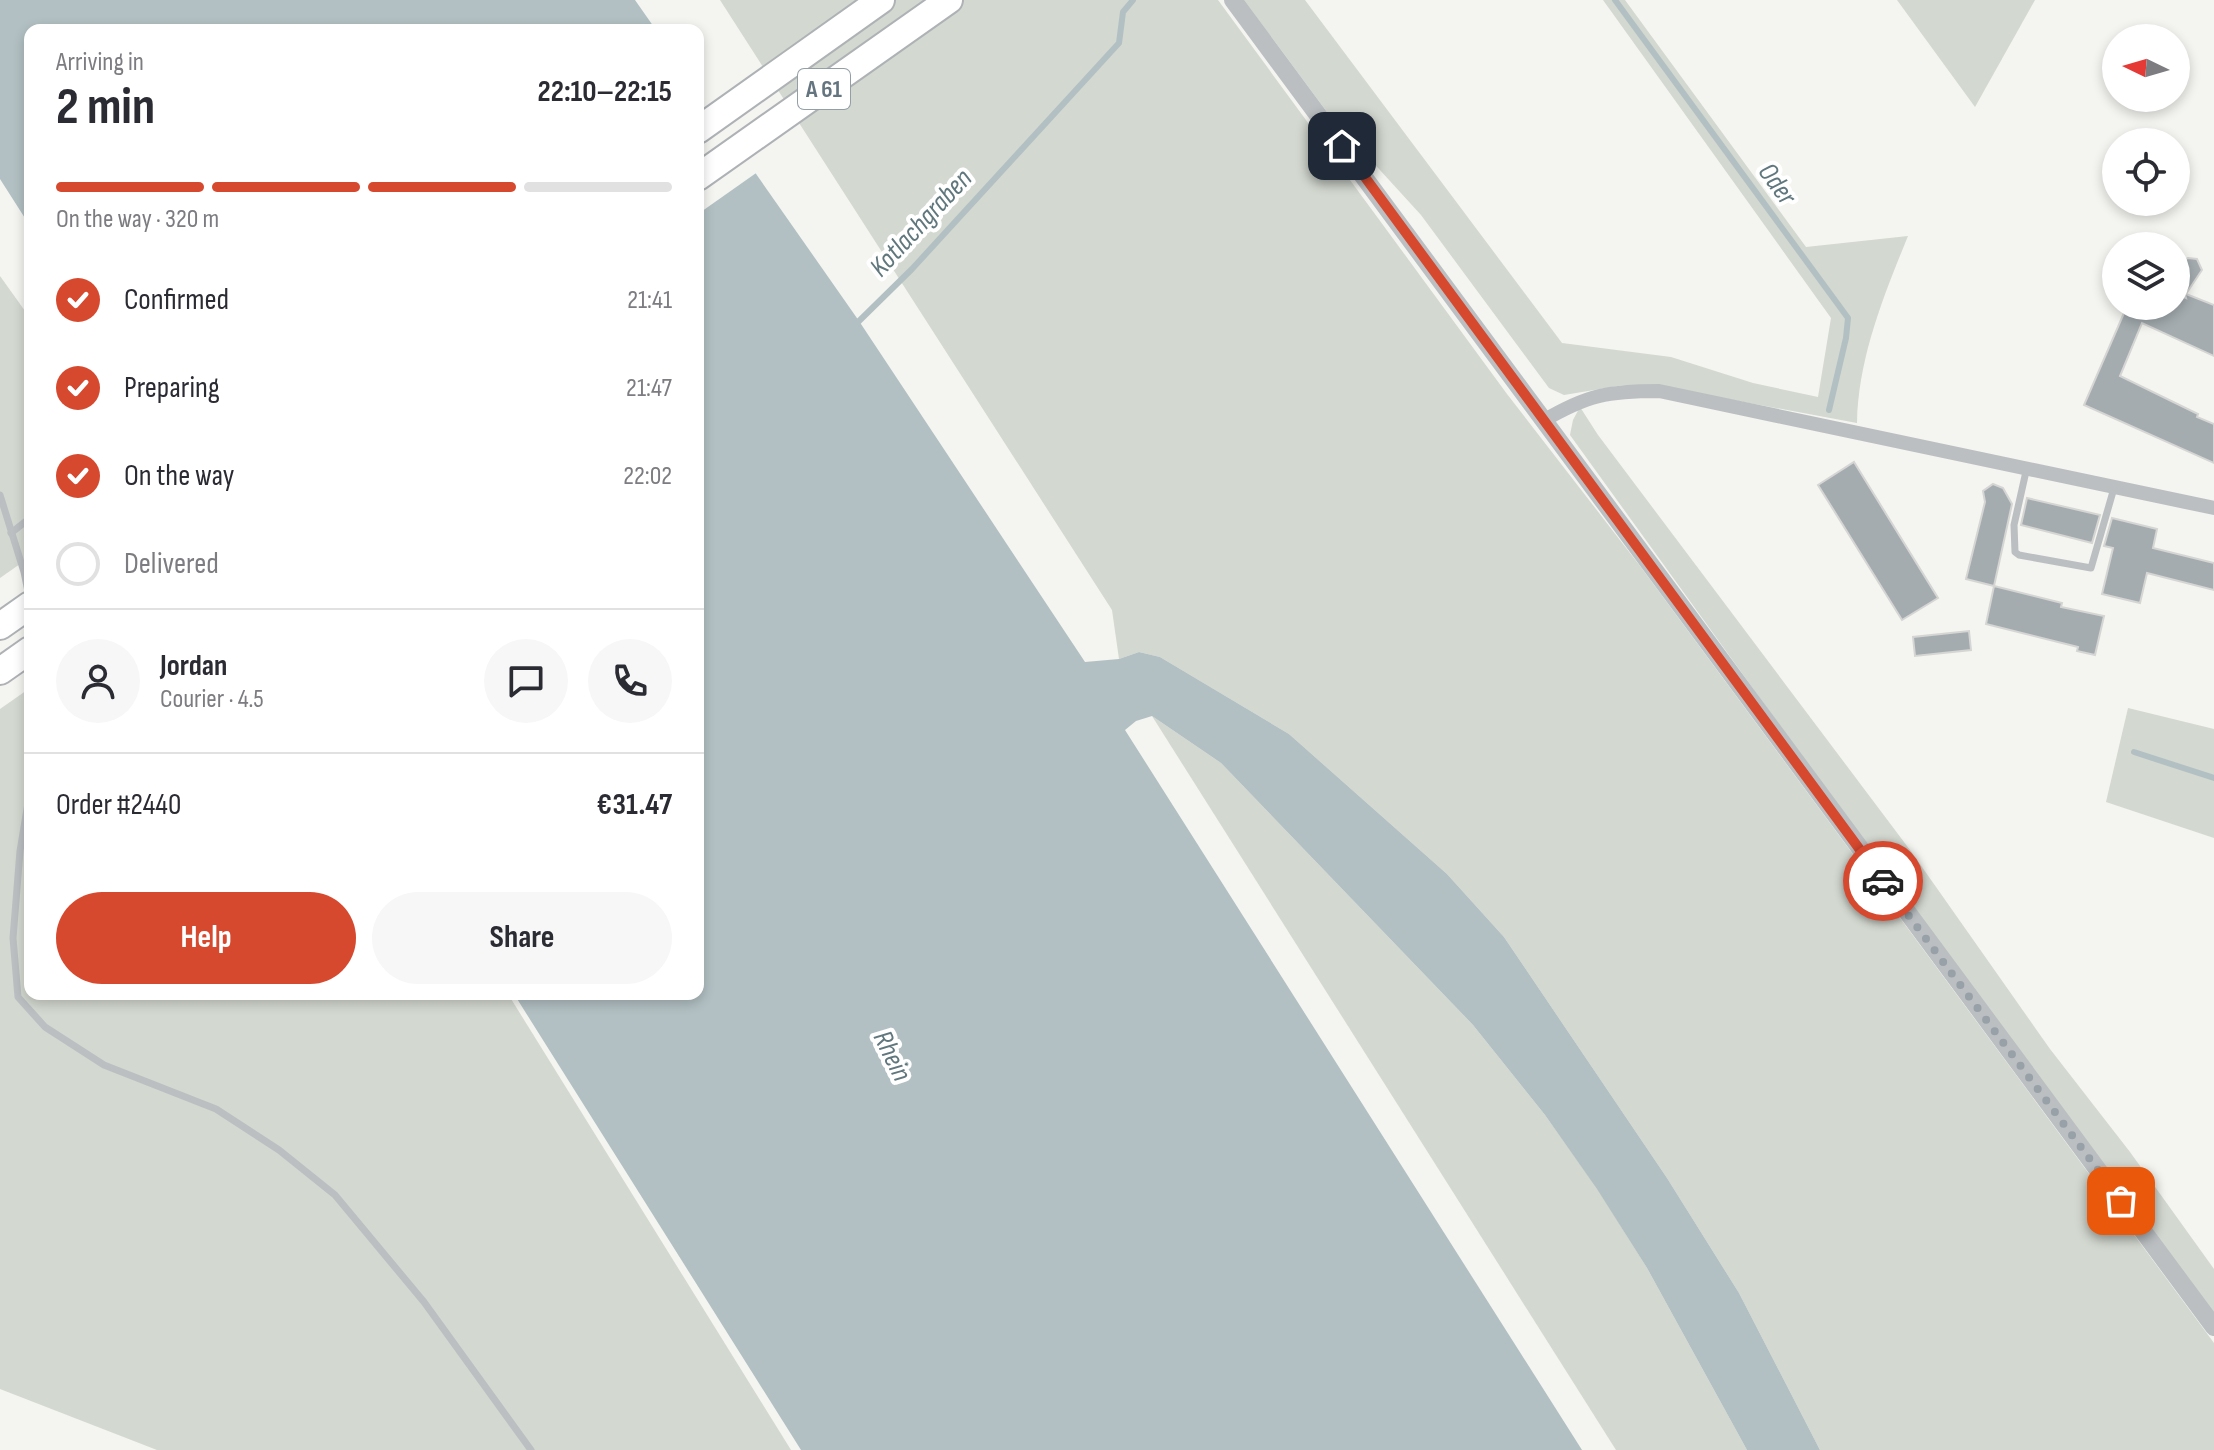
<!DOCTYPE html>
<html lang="en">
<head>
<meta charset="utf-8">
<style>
	:root { --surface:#fff; --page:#f7f7f7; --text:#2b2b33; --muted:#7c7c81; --line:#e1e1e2; --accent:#d6492e }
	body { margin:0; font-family:"Sofia Sans Condensed",sans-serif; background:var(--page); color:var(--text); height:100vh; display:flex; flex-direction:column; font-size:30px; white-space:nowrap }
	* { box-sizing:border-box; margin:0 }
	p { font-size:26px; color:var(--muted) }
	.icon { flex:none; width:44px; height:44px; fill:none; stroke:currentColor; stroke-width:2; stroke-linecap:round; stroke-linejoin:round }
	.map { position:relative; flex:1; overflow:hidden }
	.sheet { position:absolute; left:24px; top:24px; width:680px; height:976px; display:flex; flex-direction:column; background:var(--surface); border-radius:16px; box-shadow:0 4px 12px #0003 }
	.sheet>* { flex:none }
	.needle { width:52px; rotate:275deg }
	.tools { position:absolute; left:2102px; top:24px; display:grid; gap:16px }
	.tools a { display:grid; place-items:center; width:88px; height:88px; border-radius:50%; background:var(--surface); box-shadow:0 4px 12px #0003; font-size:40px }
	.pin { position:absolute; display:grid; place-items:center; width:68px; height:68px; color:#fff; margin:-34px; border-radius:16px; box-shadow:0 4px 12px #0006 }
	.courier { position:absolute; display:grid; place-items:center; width:80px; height:80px; margin:-40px; border:6px solid #d6492e; border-radius:50%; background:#fff; color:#222; box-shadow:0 2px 10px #0007 }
	.headline em { font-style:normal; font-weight:700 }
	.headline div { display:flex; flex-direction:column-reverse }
	.headline { display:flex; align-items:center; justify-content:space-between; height:136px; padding:0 32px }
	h1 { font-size:52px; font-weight:700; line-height:60px }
	.bar { display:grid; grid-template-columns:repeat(4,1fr); gap:12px 8px; align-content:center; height:96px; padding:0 32px }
	.bar i { height:10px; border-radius:6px; background:var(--line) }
	.bar .active { background:var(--accent) }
	.bar p { grid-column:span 4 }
	.line { display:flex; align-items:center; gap:20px; padding:0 32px; border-top:2px solid var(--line) }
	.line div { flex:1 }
	.round { display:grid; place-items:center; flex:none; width:84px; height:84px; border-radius:42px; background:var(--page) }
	ol { padding:0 32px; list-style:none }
	li { display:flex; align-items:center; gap:24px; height:88px }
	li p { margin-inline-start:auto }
	li .icon { padding:8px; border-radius:50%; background:var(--accent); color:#fff; stroke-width:4 }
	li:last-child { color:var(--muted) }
	li i { width:44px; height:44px; border:4px solid var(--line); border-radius:50% }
	.primary-button { display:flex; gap:16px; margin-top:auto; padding:16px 32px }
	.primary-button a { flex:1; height:92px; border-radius:48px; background:var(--accent); color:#fff; font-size:32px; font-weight:700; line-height:92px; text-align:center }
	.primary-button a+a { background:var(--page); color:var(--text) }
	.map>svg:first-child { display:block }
</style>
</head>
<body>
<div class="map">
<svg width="2214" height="1450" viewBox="0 0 2214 1450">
	<rect width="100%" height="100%" fill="#f4f4f0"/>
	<!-- green -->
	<g fill="#d3d8d0">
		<path d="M720,0h498l289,394 133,172 574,777v107h-394l-81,-157 -72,-115 -163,-241 -57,-63 -158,-140 -129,-77 -21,-5 -20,7 -7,-49z"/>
		<path d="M1244,0h61l257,343 109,14 82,26 65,14 13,-79 -228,-318h22l181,247 102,-11c-24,59 -50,122 -51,187l-205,-38h-28l-60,10 -15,-7 -128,-173 -94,-103z"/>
		<path d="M1897,0h138l-60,107z"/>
		<path d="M0,276l30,42v239l-30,21z"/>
		<path d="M1580,407l18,28 312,415 140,199 80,103 84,117v45l-345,-465 -299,-414 3,-15z"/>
		<path d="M30,688v306h478l283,456h-634l-157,-61v-680z"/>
		<path d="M2128,708l86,21v109l-108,-36z"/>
		<path d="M1152,716l69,47 252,262 72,90 52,73 50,80 100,182h-131z"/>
	</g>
	<!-- water -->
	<g fill="#b2c0c3">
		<path d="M0,0h635l21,30h-626v196l-30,-47z"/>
		<path d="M698,91l161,230 226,341 34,-3 20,-7 21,5 129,77 158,140 57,63 163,241 72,115 81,157h-73l-100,-182 -50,-79 -52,-74 -72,-90 -252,-262 -69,-47 -16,5 -11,9 457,720h-781l-287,-456h184z"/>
	</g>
	<!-- pier -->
	<path fill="#f4f4f0" d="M706,96l53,75 -61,43v-112z"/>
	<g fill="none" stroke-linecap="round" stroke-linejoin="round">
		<!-- stream -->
		<g stroke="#b2c0c3" stroke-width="6">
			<path d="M1615,0l233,318 -2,20 -17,72"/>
			<path d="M856,324l56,-55 207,-226 4,-31 10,-12"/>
			<path d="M2134,752l80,26"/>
		</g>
	</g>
	<!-- building -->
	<g fill="#a4acb0" stroke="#d5d5d3" stroke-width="2">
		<path d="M2188,258l9,1 5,11 -16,24 28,11v51l-72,-33 -22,53 78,38 -1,3 17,7v39l-130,-58 43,-99h49v-12l10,4 -8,-27 3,-9z"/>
		<path d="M1854,462l84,136 -36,22 -84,-135z"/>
		<path d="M1993,484l10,4 9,16 -18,82 -28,-7 19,-77 -2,-11z"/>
		<path d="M2027,498l73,17 -8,28 -71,-18z"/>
		<path d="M2112,518l45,11 -4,19 61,15v27l-67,-17 -7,30 -38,-9 11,-46 -9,-2z"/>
		<path d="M1994,586l68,17 -1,4 43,9 -9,39 -18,-4 1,-4 -92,-23z"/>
		<path d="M1969,631l2,19 -56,6 -2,-19z"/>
	</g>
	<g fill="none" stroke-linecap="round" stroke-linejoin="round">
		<defs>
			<g id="motorway">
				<path d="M698,130l183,-130"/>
				<path d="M698,177l251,-177"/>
				<path d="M0,626l30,-21"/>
				<path d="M0,671l30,-21"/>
			</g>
		</defs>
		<!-- motorway casing -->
		<use href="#motorway" stroke="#aeb2b5" stroke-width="30"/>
		<!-- service -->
		<g stroke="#bbbfc2" stroke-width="7">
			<path d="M2027,467l-13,58 1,27 4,3 72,13 23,-80"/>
			<path d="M0,495l24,77 6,29"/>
			<path d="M11,533l19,-15"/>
			<path d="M30,791l-10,60 -7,87 5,59 27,30 59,38 112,44 63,41 56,45 89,107 107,148"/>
		</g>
		<!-- minor -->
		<path stroke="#bbbfc2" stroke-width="14" d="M1543,421c44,-26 65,-30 116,-30l555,117"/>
		<!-- tertiary -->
		<path stroke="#bbbfc2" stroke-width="18" d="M1233,0l981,1327"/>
		<!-- motorway -->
		<use href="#motorway" stroke="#fff" stroke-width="26"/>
	</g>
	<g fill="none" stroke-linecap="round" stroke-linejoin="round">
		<!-- done -->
		<path stroke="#97a1a7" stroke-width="8" stroke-dasharray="0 14.4" d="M1883,881l238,320"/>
		<!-- route -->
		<path stroke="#d6492e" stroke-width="10" d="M1342,146l541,735"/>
	</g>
	<g text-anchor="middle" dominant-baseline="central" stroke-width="8" stroke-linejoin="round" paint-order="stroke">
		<!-- shield labels -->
		<rect fill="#fff" stroke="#939ea5" stroke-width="2" x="798" y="69" width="52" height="40" rx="6"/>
		<g font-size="24" font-weight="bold" fill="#65757f">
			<text x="824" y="89">A 61</text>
		</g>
		<!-- water labels -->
		<g font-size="28" font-style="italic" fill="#60777d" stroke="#fff">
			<text transform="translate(1777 184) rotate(54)">Oder</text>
			<text transform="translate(921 223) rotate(-47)">Kotlachgraben</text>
			<text transform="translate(892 1056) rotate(64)">Rhein</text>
		</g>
	</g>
</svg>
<div class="tools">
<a><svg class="needle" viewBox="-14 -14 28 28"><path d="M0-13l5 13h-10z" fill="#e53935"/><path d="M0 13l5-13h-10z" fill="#7c7c81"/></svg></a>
<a><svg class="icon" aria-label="locate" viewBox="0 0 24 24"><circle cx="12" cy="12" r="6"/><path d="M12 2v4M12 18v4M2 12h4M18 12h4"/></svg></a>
<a><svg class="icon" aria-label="layers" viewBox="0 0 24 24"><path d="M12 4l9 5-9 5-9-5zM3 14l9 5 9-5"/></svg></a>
</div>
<div class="pin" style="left:2121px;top:1201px;background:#ea580c"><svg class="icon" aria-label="bag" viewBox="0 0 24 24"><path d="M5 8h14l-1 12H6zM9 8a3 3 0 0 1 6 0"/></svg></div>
<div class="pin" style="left:1342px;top:146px;background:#1f2937"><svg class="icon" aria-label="home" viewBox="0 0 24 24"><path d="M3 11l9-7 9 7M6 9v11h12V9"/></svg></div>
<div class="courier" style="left:1883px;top:881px"><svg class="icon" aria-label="car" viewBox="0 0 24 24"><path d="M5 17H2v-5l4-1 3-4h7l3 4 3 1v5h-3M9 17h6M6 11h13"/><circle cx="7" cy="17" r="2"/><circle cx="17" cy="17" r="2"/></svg></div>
<section class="sheet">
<div class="headline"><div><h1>2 min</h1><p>Arriving in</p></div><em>22:10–22:15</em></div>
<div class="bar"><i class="active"></i><i class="active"></i><i class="active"></i><i></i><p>On the way · 320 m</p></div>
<ol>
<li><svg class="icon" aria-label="check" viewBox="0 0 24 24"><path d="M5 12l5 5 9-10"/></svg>Confirmed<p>21:41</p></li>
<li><svg class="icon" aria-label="check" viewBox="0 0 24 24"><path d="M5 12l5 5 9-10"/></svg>Preparing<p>21:47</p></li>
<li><svg class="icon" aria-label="check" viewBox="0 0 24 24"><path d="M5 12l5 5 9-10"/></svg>On the way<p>22:02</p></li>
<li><i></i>Delivered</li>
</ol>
<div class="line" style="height:144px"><a class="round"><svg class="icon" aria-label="person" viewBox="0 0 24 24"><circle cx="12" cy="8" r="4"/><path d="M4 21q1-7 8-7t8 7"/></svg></a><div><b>Jordan</b><p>Courier · 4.5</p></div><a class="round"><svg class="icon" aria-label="chat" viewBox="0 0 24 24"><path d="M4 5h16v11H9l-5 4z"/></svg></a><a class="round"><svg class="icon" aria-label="phone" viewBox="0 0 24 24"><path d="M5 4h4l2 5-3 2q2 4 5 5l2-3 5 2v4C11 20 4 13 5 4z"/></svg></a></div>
<div class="line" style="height:104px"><div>Order #2440</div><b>€31.47</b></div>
<div class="primary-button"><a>Help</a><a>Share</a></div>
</section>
</div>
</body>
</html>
